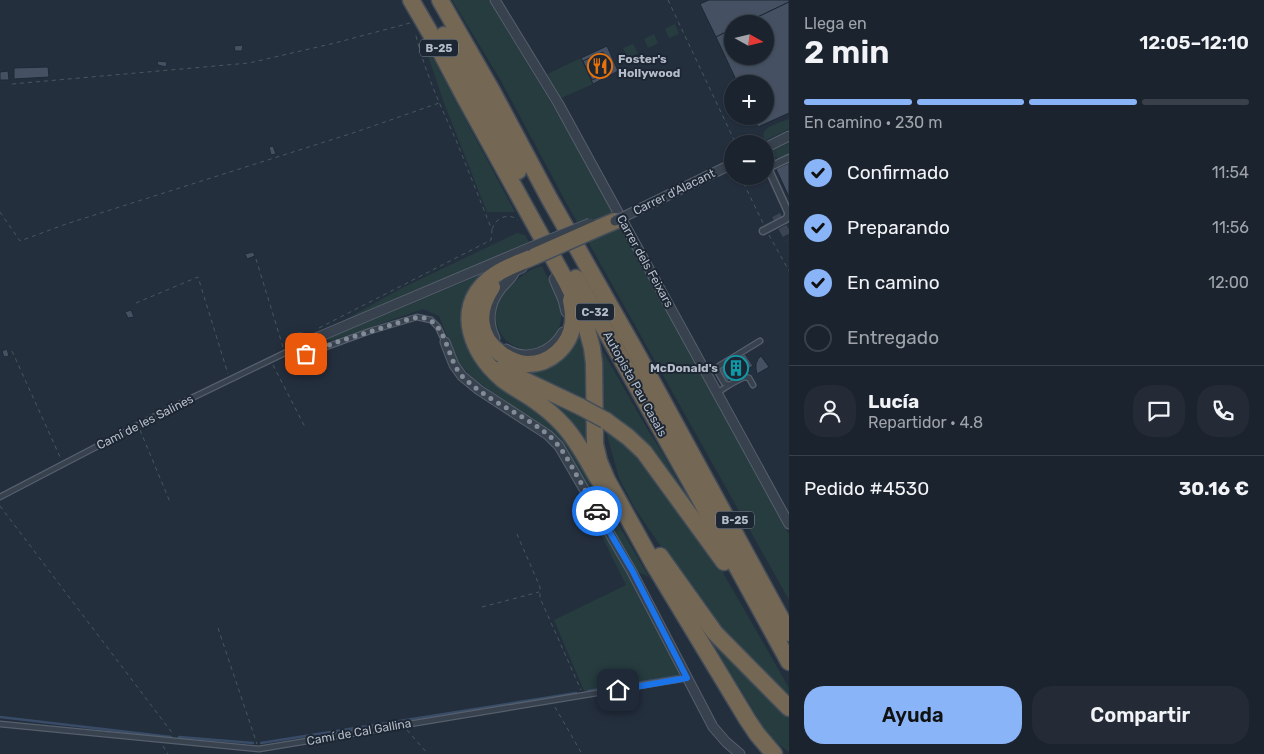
<!DOCTYPE html>
<html lang="es">
<head>
<meta charset="utf-8">
<style>
	:root { --surface:#1b232e; --page:#242b36; --text:#f1f3f6; --muted:#a0a4aa; --line:#39404a; --accent:#8ab4f8 }
	body { margin:0; font-family:Rubik,sans-serif; background:var(--page); color:var(--text); height:100vh; display:flex; flex-direction:column; font-size:19px; white-space:nowrap }
	* { box-sizing:border-box; margin:0 }
	p { font-size:16px; color:var(--muted) }
	.icon { flex:none; width:28px; height:28px; fill:none; stroke:currentColor; stroke-width:2; stroke-linecap:round; stroke-linejoin:round }
	.map { position:relative; flex:1; overflow:hidden }
	.panel { display:flex; flex-direction:column; background:var(--surface); width:475px }
	.panel>* { flex:none }
	.needle { width:32px; rotate:98deg }
	.fabs { position:absolute; left:724px; top:15px; display:grid; gap:10px }
	.fabs a { display:grid; place-items:center; width:50px; height:50px; border-radius:50%; background:var(--surface); box-shadow:0 1px 4px #0004,0 0 0 1px var(--line); font-size:25px }
	.pin { position:absolute; display:grid; place-items:center; width:42px; height:42px; color:#fff; margin:-21px; border-radius:10px; box-shadow:0 2px 8px #0006 }
	.courier { position:absolute; display:grid; place-items:center; width:50px; height:50px; margin:-25px; border:4px solid #1a73e8; border-radius:50%; background:#fff; color:#222; box-shadow:0 1px 6px #0007 }
	.overview em { font-style:normal; font-weight:600 }
	.overview div { display:flex; flex-direction:column-reverse }
	.overview { display:flex; align-items:center; justify-content:space-between; height:85px; padding:0 15px }
	h1 { font-size:32px; font-weight:600; line-height:38px }
	.bar { display:grid; grid-template-columns:repeat(4,1fr); gap:8px 5px; align-content:center; height:60px; padding:0 15px }
	.bar i { height:6px; border-radius:4px; background:var(--line) }
	.bar .selected { background:var(--accent) }
	.bar p { grid-column:span 4 }
	.line { display:flex; align-items:center; gap:12px; padding:0 15px; border-top:1px solid var(--line) }
	.line div { flex:1 }
	.round { display:grid; place-items:center; flex:none; width:52px; height:52px; border-radius:20px; background:var(--page) }
	ol { padding:0 15px; list-style:none }
	li { display:flex; align-items:center; gap:15px; height:55px }
	li p { margin-inline-start:auto }
	li .icon { padding:5px; border-radius:50%; background:var(--accent); color:#111; stroke-width:4 }
	li:last-child { color:var(--muted) }
	li i { width:28px; height:28px; border:2px solid var(--line); border-radius:50% }
	.primary-button { display:flex; gap:10px; margin-top:auto; padding:10px 15px }
	.primary-button a { flex:1; height:58px; border-radius:20px; background:var(--accent); color:#111; font-size:20px; font-weight:600; line-height:58px; text-align:center }
	.primary-button a+a { background:var(--page); color:var(--text) }
	main { display:flex; flex:1; min-height:0 }
	.map>svg:first-child { display:block }
</style>
</head>
<body>
<main>
<div class="map">
<svg width="789" height="754" viewBox="0 0 789 754">
	<rect width="100%" height="100%" fill="#242f3e"/>
	<!-- green -->
	<g fill="#263c3f">
		<path d="M452,0h37l65,108 55,97 180,329v66l-222,-396 -67,-125z"/>
		<path d="M675,24l4,10 -10,4 -4,-9z"/>
		<path d="M654,34l4,9 -10,5 -4,-9z"/>
		<path d="M422,38l93,174h-28l-43,-109z"/>
		<path d="M633,44l5,9 -10,5 -5,-10z"/>
		<path d="M581,58l12,26 -32,14 -14,-24z"/>
		<path d="M789,119v10l-25,12c-5,-15 14,-17 25,-22z"/>
		<path d="M789,143v11c-8,5 -13,6 -20,-1z"/>
		<path d="M517,233l8,2 4,7 -188,82 -2,-1 63,-35z"/>
		<path d="M542,266c6,13 21,40 19,54 -1,7 -5,15 -10,20 -30,27 -72,-10 -48,-45 6,-8 19,-21 28,-25 3,-2 8,-3 11,-4z"/>
		<path d="M487,270l-21,30 -4,12v20l3,11 6,13 6,8 26,21 18,12 41,36 32,49 55,95 -13,-6 -53,-94 -25,-38 -55,-38 -31,-24 -15,-16 -18,-45 -16,-7 -90,31h-9l141,-59z"/>
		<path d="M578,325l8,41 1,36 -74,-34z"/>
		<path d="M602,350l47,82 13,20 39,69 -71,-93 -13,-11 -13,-6z"/>
		<path d="M527,387l60,30 3,33z"/>
		<path d="M605,428l12,9 26,25 67,88 79,138v13l-67,-70 -24,-30 -47,-69 -17,-25 -15,-29z"/>
		<path d="M587,506l10,14 92,155 -104,18 -31,-73 72,-35z"/>
		<path d="M708,636l81,81v35l-12,-9 -12,-13z"/>
	</g>
	<g fill="none" stroke-linecap="round" stroke-linejoin="round">
		<!-- stream -->
		<g stroke="#394c67" stroke-width="2.5">
			<path d="M588,691l90,-15"/>
			<path d="M0,717l171,20"/>
			<path d="M179,737l74,6"/>
			<path d="M261,743l315,-50"/>
		</g>
	</g>
	<!-- building -->
	<g fill="#455162" stroke="#1f2835">
		<path d="M709,0h80v2l-46,22h-11v5l-16,8 -16,-33z"/>
		<path d="M789,2v111l-31,14 -5,-11h12v-32h-27l-22,-47 16,-8v27h33v-32h-22z"/>
		<path d="M243,45l-1,6h-7l-1,-5z"/>
		<path d="M607,46l11,25 -25,13 -12,-26z"/>
		<path d="M603,52l9,19 -20,9 -9,-19z"/>
		<path d="M157,61l10,1 -1,5 -8,-2z"/>
		<path d="M48,67l1,10 -35,2v-11z"/>
		<path d="M8,71l1,9h-9v-8z"/>
		<path d="M273,146l3,8 -5,1 -2,-8z"/>
		<path d="M789,163v34l-13,-28z"/>
		<path d="M253,252l2,4 -8,3 -2,-5z"/>
		<path d="M131,310l3,7 -6,1 -3,-6z"/>
		<path d="M7,349l2,7 -5,1 -2,-6z"/>
		<path d="M745,354l8,12 -26,15 -3,-4 -1,1 -4,-9z"/>
		<path d="M761,356l8,11 -12,7 -1,-5v-5l2,-5z"/>
	</g>
	<g fill="none" stroke-linecap="round" stroke-linejoin="round">
		<!-- minor-tunnel -->
		<path stroke="#3a4453" stroke-width="9" stroke-dasharray="9 4.5" stroke-linecap="butt" d="M776,215l13,24"/>
		<defs>
			<g id="service">
				<circle cx="300" cy="346" r="10"/>
				<path d="M310,349l8,1 52,-19 47,-14 14,3 7,7 7,15"/>
				<path d="M753,385l-4,-7 -5,-1 -15,8 -5,-2 -8,-14 3,-3 41,-25"/>
				<path d="M717,393l12,-8"/>
				<path d="M0,497l165,-86 126,-61"/>
				<path d="M0,724l259,25 428,-71"/>
			</g>
			<path id="pedestrian" d="M763,231l23,-12 2,-3v-4l-20,-44 21,-10"/>
			<g id="minor">
				<path d="M495,0l63,103 231,421"/>
				<path d="M765,148l24,-12"/>
				<path d="M554,279l9,21 3,12"/>
				<path d="M495,338c-8,-16 -6,-34 5,-48 5,-7 12,-11 15,-19l7,-3"/>
				<path d="M309,341l222,-94"/>
				<path d="M445,342l9,23 8,11 17,14 69,45 11,11 72,124 82,157 13,15 14,12"/>
				<path d="M506,349c21,13 46,3 57,-17"/>
			</g>
			<g id="motorway">
				<path d="M411,0l25,43 29,55 102,185 17,35 8,30 2,15 1,81 4,17 8,19 46,83 94,156 10,15 17,20"/>
				<path d="M440,0l52,91 57,107 87,154 153,281"/>
				<path d="M444,35l40,70 34,66"/>
				<path d="M596,229l19,-8"/>
				<path d="M535,256c-15,7 -34,12 -47,24 -35,30 -15,74 14,99 10,8 22,14 32,21 10,7 21,16 29,25 15,16 25,37 36,55"/>
				<path d="M576,278l119,212 94,172"/>
				<path d="M492,287c-16,24 -15,49 9,67 7,5 16,9 25,10 24,1 44,-18 47,-41 1,-8 -1,-16 -2,-23"/>
				<path d="M501,369l80,38"/>
				<path d="M605,420l23,17 16,15 80,110"/>
				<path d="M660,556l55,77 74,75"/>
			</g>
		</defs>
		<!-- service casing -->
		<use href="#service" stroke="#565f6c" stroke-width="7"/>
		<!-- pedestrian casing -->
		<use href="#pedestrian" stroke="#565f6c" stroke-width="9"/>
		<!-- minor casing -->
		<use href="#minor" stroke="#565f6c" stroke-width="11"/>
		<!-- motorway casing -->
		<use href="#motorway" stroke="#434c59" stroke-width="19"/>
		<!-- path -->
		<g stroke="#44595c" stroke-width="1" stroke-dasharray="4 4" stroke-linecap="butt">
			<path d="M668,0l68,144"/>
			<path d="M12,84l237,-21 86,-20 75,-20"/>
			<path d="M740,176l23,47"/>
			<path d="M0,212l20,29 46,-17 290,-92 83,-29"/>
			<path d="M492,229c2,-3 2,-6 5,-8 6,-6 15,-6 21,-1"/>
			<path d="M769,235l20,36"/>
			<path d="M256,259l27,88"/>
			<path d="M136,303l62,-26 30,97"/>
			<path d="M319,328l172,-88 1,-10c-12,-30 -24,-60 -36,-90 -16,-35 -32,-70 -41,-108"/>
			<path d="M12,351l49,108"/>
			<path d="M273,365l32,62"/>
			<path d="M140,430l30,72"/>
			<path d="M0,506l173,228"/>
			<path d="M517,534l23,53v11l41,92"/>
			<path d="M482,607l57,-15"/>
			<path d="M218,628l39,116"/>
			<path d="M555,707l27,47"/>
			<path d="M407,730l21,24"/>
			<path d="M163,746l5,8"/>
		</g>
		<!-- service -->
		<use href="#service" stroke="#38414e" stroke-width="4.5"/>
		<!-- pedestrian -->
		<use href="#pedestrian" stroke="#38414e" stroke-width="6"/>
		<!-- minor -->
		<use href="#minor" stroke="#38414e" stroke-width="9"/>
		<!-- motorway -->
		<use href="#motorway" stroke="#746855" stroke-width="16"/>
		<defs>
			<g id="minor-bridge">
				<path d="M615,221l117,-57"/>
				<path d="M531,247l59,-24"/>
			</g>
			<g id="motorway-bridge">
				<path d="M535,256l61,-27"/>
				<path d="M581,407l24,13"/>
			</g>
		</defs>
		<!-- minor-bridge casing -->
		<use href="#minor-bridge" stroke="#565f6c" stroke-width="11" stroke-linecap="butt"/>
		<!-- motorway-bridge casing -->
		<use href="#motorway-bridge" stroke="#434c59" stroke-width="19" stroke-linecap="butt"/>
		<!-- minor-bridge -->
		<use href="#minor-bridge" stroke="#38414e" stroke-width="9"/>
		<!-- motorway-bridge -->
		<use href="#motorway-bridge" stroke="#746855" stroke-width="16"/>
	</g>
	<g fill="none" stroke-linecap="round" stroke-linejoin="round">
		<!-- done -->
		<path stroke="#828b98" stroke-width="5" stroke-dasharray="0 9" d="M306,354l4,-5 8,1 16,-7 79,-25c34,-6 32,40 49,58 25,25 59,37 85,58 13,10 21,26 29,40 7,12 14,25 21,37"/>
		<!-- route -->
		<path stroke="#1a73e8" stroke-width="6" d="M597,511l35,59 55,108 -69,12"/>
	</g>
	<!-- icons -->
	<defs>
		<symbol id="restaurant-ring" viewBox="-11 -11 22 22"><circle r="9.5" fill="#1d2633" stroke="#e8710a" stroke-width="1.5"/><path d="M-5-6h1v4h1v-4h1v4h1v-4h1v5L-1.5 .5V6h-2V.5L-5-1ZM5-6V6H3V1.5H1.5Q1.5-4 5-6Z" fill="#e8710a"/></symbol>
		<symbol id="building-ring" viewBox="-11 -11 22 22"><circle r="9.5" fill="#1d2633" stroke="#0f9aa8" stroke-width="1.5"/><path d="M-4-6H4V6H1V3H-1V6H-4ZM-2.5-4.3h1.7v1.8h-1.7ZM.8-4.3h1.7v1.8H.8ZM-2.5-1h1.7V.8h-1.7ZM.8-1h1.7V.8H.8Z" fill="#0f9aa8"/></symbol>
	</defs>
	<g fill-rule="evenodd">
		<use href="#restaurant-ring" x="586" y="52" width="28" height="28"/>
		<use href="#building-ring" x="722" y="354" width="28" height="28"/>
	</g>
	<g text-anchor="middle" dominant-baseline="central" stroke-width="4" stroke-linejoin="round" paint-order="stroke">
		<!-- shield labels -->
		<g fill="#1d2633" stroke="#878f9c" stroke-width="1">
			<rect x="420" y="39.5" width="38" height="17" rx="4"/>
			<rect x="576" y="303.5" width="38" height="17" rx="4"/>
			<rect x="716" y="511.5" width="38" height="17" rx="4"/>
		</g>
		<g font-size="11" font-weight="bold" fill="#b4bcc9">
			<text x="439" y="48">B-25</text>
			<text x="595" y="312">C-32</text>
			<text x="735" y="520">B-25</text>
		</g>
		<!-- poi labels -->
		<g font-size="12" font-weight="bold" fill="#b4bcc9" stroke="#1d2633" text-anchor="start">
			<text x="618" y="59">Foster's<tspan x="618" dy="14">Hollywood</tspan></text>
			<text x="718" y="368" text-anchor="end">McDonald's</text>
		</g>
		<!-- street labels -->
		<g font-size="12" fill="#b4bcc9" stroke="#1d2633">
			<text transform="translate(674 192) rotate(-26)">Carrer d'Alacant</text>
			<text transform="translate(645 261) rotate(61)">Carrer dels Feixars</text>
			<text transform="translate(635 384) rotate(61)">Autopista Pau Casals</text>
			<text transform="translate(145 422) rotate(-27)">Camí de les Salines</text>
			<text transform="translate(359 732) rotate(-10)">Camí de Cal Gallina</text>
		</g>
	</g>
</svg>
<div class="fabs">
<a><svg class="needle" viewBox="-14 -14 28 28"><path d="M0-13l5 13h-10z" fill="#e53935"/><path d="M0 13l5-13h-10z" fill="#a0a4aa"/></svg></a>
<a>+</a>
<a>−</a>
</div>
<div class="pin" style="left:306px;top:354px;background:#ea580c"><svg class="icon" aria-label="bag" viewBox="0 0 24 24"><path d="M5 8h14l-1 12H6zM9 8a3 3 0 0 1 6 0"/></svg></div>
<div class="pin" style="left:618px;top:690px;background:#1f2937"><svg class="icon" aria-label="home" viewBox="0 0 24 24"><path d="M3 11l9-7 9 7M6 9v11h12V9"/></svg></div>
<div class="courier" style="left:597px;top:511px"><svg class="icon" aria-label="car" viewBox="0 0 24 24"><path d="M5 17H2v-5l4-1 3-4h7l3 4 3 1v5h-3M9 17h6M6 11h13"/><circle cx="7" cy="17" r="2"/><circle cx="17" cy="17" r="2"/></svg></div>
</div>
<section class="panel">
<div class="overview"><div><h1>2 min</h1><p>Llega en</p></div><em>12:05–12:10</em></div>
<div class="bar"><i class="selected"></i><i class="selected"></i><i class="selected"></i><i></i><p>En camino · 230 m</p></div>
<ol>
<li><svg class="icon" aria-label="check" viewBox="0 0 24 24"><path d="M5 12l5 5 9-10"/></svg>Confirmado<p>11:54</p></li>
<li><svg class="icon" aria-label="check" viewBox="0 0 24 24"><path d="M5 12l5 5 9-10"/></svg>Preparando<p>11:56</p></li>
<li><svg class="icon" aria-label="check" viewBox="0 0 24 24"><path d="M5 12l5 5 9-10"/></svg>En camino<p>12:00</p></li>
<li><i></i>Entregado</li>
</ol>
<div class="line" style="height:90px"><a class="round"><svg class="icon" aria-label="person" viewBox="0 0 24 24"><circle cx="12" cy="8" r="4"/><path d="M4 21q1-7 8-7t8 7"/></svg></a><div><b>Lucía</b><p>Repartidor · 4.8</p></div><a class="round"><svg class="icon" aria-label="chat" viewBox="0 0 24 24"><path d="M4 5h16v11H9l-5 4z"/></svg></a><a class="round"><svg class="icon" aria-label="phone" viewBox="0 0 24 24"><path d="M5 4h4l2 5-3 2q2 4 5 5l2-3 5 2v4C11 20 4 13 5 4z"/></svg></a></div>
<div class="line" style="height:65px"><div>Pedido #4530</div><b>30.16 €</b></div>
<div class="primary-button"><a>Ayuda</a><a>Compartir</a></div>
</section>
</main>
</body>
</html>
